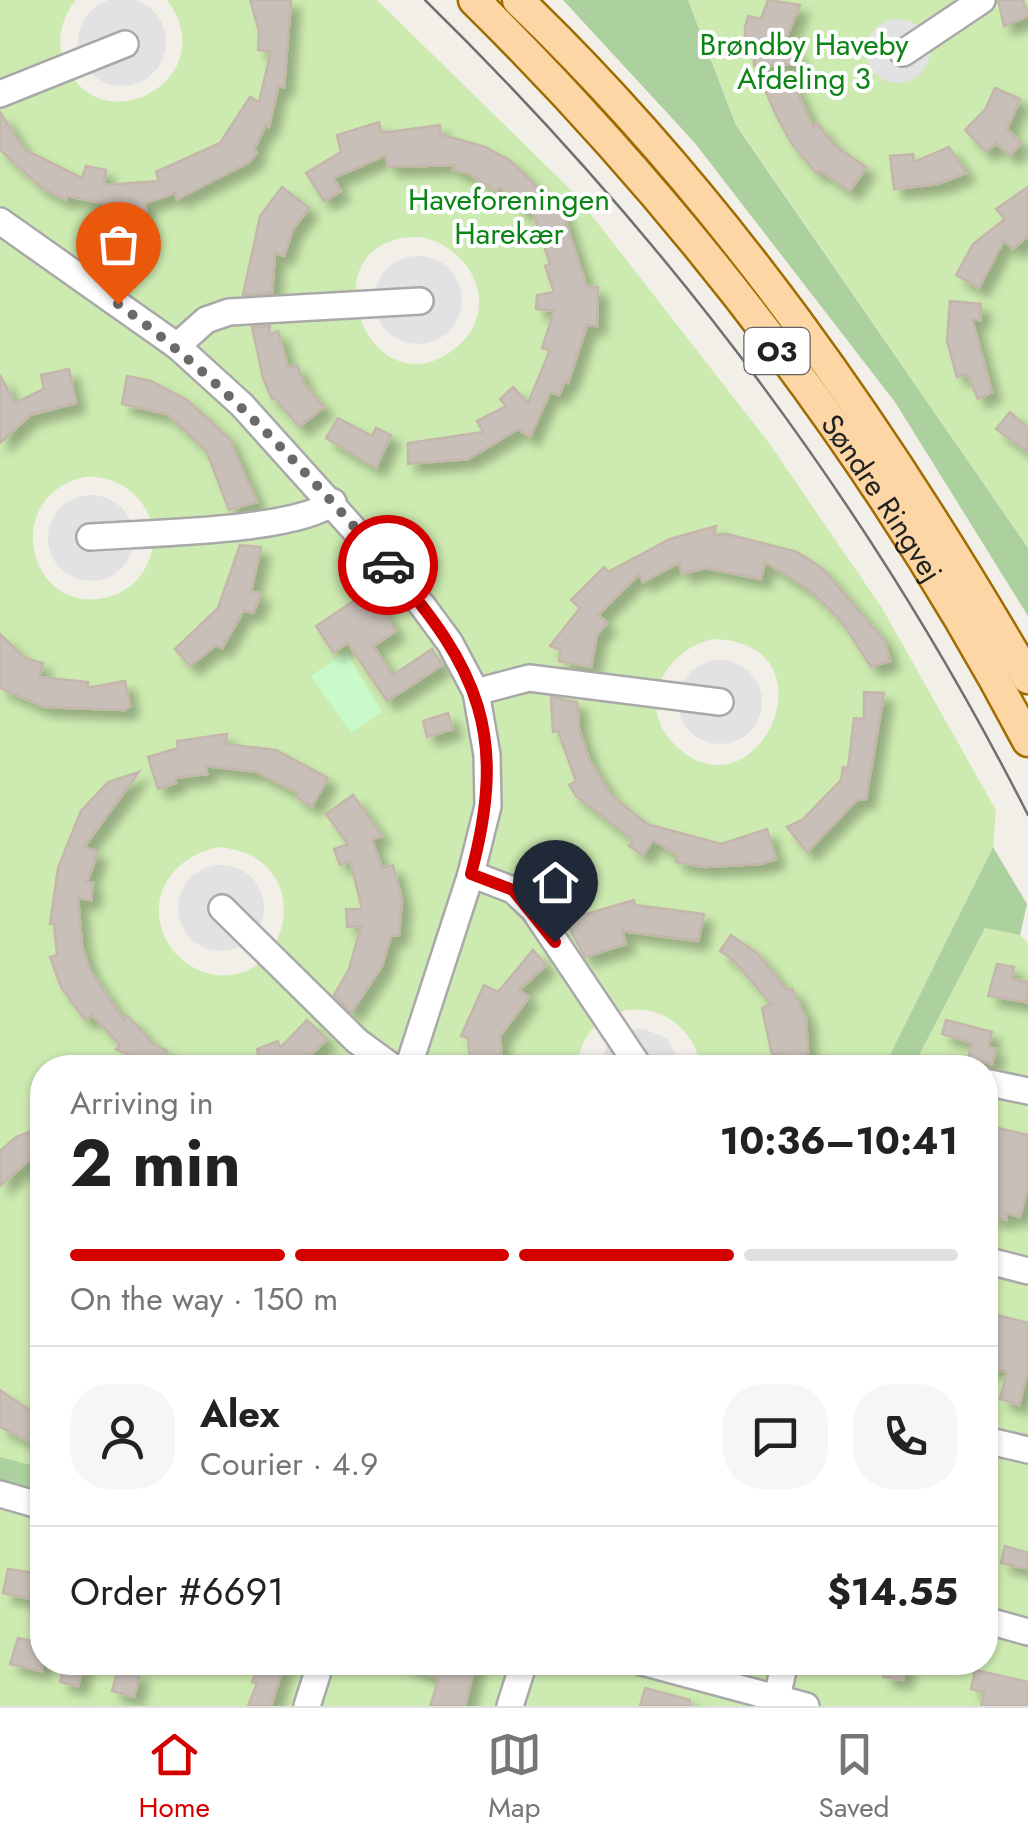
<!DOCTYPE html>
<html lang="en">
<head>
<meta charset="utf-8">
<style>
	:root { --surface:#fff; --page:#f6f6f6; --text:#222; --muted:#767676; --line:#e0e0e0; --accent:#d40000 }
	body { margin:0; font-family:Jost,sans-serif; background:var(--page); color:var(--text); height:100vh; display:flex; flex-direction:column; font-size:38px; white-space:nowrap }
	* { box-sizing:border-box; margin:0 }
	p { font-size:32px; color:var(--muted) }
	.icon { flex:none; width:55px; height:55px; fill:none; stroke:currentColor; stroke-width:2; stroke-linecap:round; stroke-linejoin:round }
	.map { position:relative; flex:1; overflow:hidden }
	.drawer { position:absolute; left:30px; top:1055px; width:968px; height:620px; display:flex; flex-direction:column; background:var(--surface); border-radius:40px; box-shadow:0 2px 8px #0004 }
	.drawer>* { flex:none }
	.pin { position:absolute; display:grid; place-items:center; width:85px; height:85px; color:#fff; margin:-102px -42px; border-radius:50% 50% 50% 0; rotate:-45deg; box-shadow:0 0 10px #0007 }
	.pin .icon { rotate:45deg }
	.courier { position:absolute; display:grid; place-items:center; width:100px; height:100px; margin:-50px; border:8px solid #d40000; border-radius:50%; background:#fff; color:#222; box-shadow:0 2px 12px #0007 }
	.overview em { font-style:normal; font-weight:700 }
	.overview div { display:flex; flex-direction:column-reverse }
	.overview { display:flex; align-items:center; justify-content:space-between; height:170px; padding:0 40px }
	h1 { font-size:65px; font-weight:700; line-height:75px }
	.bar { display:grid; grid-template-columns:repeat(4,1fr); gap:15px 10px; align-content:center; height:120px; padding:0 40px }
	.bar i { height:12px; border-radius:8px; background:var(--line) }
	.bar .on { background:var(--accent) }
	.bar p { grid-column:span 4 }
	.line { display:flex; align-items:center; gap:25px; padding:0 40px; border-top:2px solid var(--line) }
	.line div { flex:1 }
	.round { display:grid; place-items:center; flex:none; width:105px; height:105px; border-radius:40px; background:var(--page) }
	.tabs { display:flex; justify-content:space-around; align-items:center; height:140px; border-top:2px solid var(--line); background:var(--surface); font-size:28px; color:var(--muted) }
	.tabs a { display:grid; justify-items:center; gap:5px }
	.tabs .on { color:var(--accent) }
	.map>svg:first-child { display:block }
</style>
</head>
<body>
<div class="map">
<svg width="1028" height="1706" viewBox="0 0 1028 1706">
	<defs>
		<filter id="shadow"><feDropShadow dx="9" dy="9" stdDeviation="5" flood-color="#0004"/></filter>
	</defs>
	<rect width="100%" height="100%" fill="#f2efe9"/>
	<!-- grass -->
	<g fill="#cdebb0" fill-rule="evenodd">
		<path d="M0,0h76c-13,16 -20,38 -13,58 32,92 164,22 104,-58h210l198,194 194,249 113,165 114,202 -3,37 -109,220h-183c-14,-76 -116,-77 -124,0l-535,1v188c-10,23 -10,42 0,64v160l-42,-9zM421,237c50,10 81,70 37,109 -89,76 -159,-112 -37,-109zM84,477c51,-4 87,48 60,93 -7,13 -21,23 -36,27 -80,21 -108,-101 -24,-120zM713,639c128,3 43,187 -39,105 -39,-39 -9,-94 39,-105zM220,847c107,12 65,155 -19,124 -17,-7 -30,-19 -37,-36 -18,-44 14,-81 56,-88z"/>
		<path d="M688,0h340v548l-292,-424z"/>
		<path d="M985,928l35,7 8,8v763h-1028v-204l42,9v151h943v-594l-72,-1z"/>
	</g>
	<!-- forest -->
	<g fill="#add19e">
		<path d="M563,0h125l48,125 292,423v68l-133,-214 -201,-260z"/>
		<path d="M993,847l34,57 -7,31 -35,-7 -72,139h-29z"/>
		<path d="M0,1457l42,11v30l-42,-14z"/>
	</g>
	<!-- park -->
	<path fill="#c8facc" d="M346,652l36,60 -31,21 -40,-57z"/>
	<!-- parking -->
	<g fill="#e2e2e2">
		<circle cx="122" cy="42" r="44"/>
		<circle cx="898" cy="51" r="32"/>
		<circle cx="418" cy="300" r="44"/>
		<circle cx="91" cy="538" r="43"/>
		<circle cx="720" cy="702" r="42"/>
		<circle cx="221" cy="908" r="43"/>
		<path d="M631,1029h13l23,9 14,29 -83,1 11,-27z"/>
	</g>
	<!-- building -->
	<g fill="#c7bfb8" stroke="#c4b6ab" stroke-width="2.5" filter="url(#shadow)">
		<path d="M250,0h41l-7,87 -6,-1 -9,41 -3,-2 -12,24 3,4 -9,10 -71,36 -2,-6 -30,10 1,7 -33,2v-7l-46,-9 -1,4 -24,-12 -42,-38v-38l24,37 58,29 4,-12 20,4 -2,15 55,-4 -3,-9 64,-29 30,-46 9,5 12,-51 -13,-1 1,-19z"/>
		<path d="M768,0l32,5 -18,43h13l1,16 -42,2 -1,-21h-8v-17l3,-12 13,3z"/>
		<path d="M998,0h25l5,16 -24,10z"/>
		<path d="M792,81l21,46 4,-4 17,22 32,22 -16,24 -30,-21 -3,4 -25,-30 -17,-31 -9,-21z"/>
		<path d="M995,88l25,11 -13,30 14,14 -11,13 -14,-13 -10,9 -21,-22 20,-20z"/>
		<path d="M379,122l2,11 59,-8v9l45,13 26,14 51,50 25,76h11l-1,39 -10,-1 -19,58 -3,-2 -6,14 -9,-3 -20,45 -12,-8 -50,30 -60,5v-21l75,-11 -6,-11 29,-15 -6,-7 13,-12 15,16 22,-53 -8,-2 12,-37 -18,-2 1,-14 17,-3 -9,-26 5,-2 -19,-57 -7,6 -24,-26 -3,5 -27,-18 -17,-4 1,-5 -66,2 -2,-12 -53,23 8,13 -17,10 -18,-28 35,-21 -4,-17z"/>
		<path d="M949,147l17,26 -28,11 -44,5 -4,-33 23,-2 1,8z"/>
		<path d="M282,187l27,21 -16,21 -9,27 -9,-3 -3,40 -29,2 17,-79z"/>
		<path d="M1028,187v49l-15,13 -9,-9 -25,48 -23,-13 17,-31 32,-25 -9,-10z"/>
		<path d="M950,301l31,3 -1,16 -8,-1 20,73 -14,7 -11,-25 -10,3 -10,-36z"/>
		<path d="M270,326l-1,9 9,-4 10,36 9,-2 8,20 19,22 -25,20 -24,-29 -3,1 -9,-21 -11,-51z"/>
		<path d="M69,369l7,34 -46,12 -30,28v-68l15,28 29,-14 -3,-14z"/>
		<path d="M127,376l24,5 36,19 41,37 29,65 -28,8 -23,-60 -39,-36 -45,-10z"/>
		<path d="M1010,412l18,16v24l-32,-23z"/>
		<path d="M338,418l34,18 4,-8 15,7 -15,33 -50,-30z"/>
		<path d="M716,526l-2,9 13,-1 70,18 26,17 61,71 6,21 -19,6 -29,-45 -32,-32 -45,-28 -4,17 -56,-11 -23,6 -3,-11 -36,19 -4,-8 -41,41 9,8 -10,12 -6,32 -32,-6 2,-11 -11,-4 30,-38 -9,-8 33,-33 4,5 62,-33z"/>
		<path d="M240,545l21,2 -10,44 10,3 -8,19 -9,-3 -22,38 -6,-3 -26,21 -15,-17 43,-41z"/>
		<path d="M370,590l26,41 -23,15 20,29 39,-26 10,16 -55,36 -39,-58 -15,9 -17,-26z"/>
		<path d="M0,634l25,24 18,5 -4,14 49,5 -1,6 38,-7 5,25 -5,4 -81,-3 -44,-19z"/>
		<path d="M864,692l20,1 -18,106 -9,1 -50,52 -20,-25 15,-7 39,-40 2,-13 5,1 6,-50 10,1z"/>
		<path d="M551,697l26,5 2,27 10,30 22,36 36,29 74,20 46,-15 9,30 -16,5 -56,3 -28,-5 1,-7 -24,-15 -10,15 -14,-9 4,-6 -57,-44 -7,-11 7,-4 -18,-50 -5,1z"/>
		<path d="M448,713l5,16 -26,8 -4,-16z"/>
		<path d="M227,734l-1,10 50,6 52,28 -16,28 -16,-9 2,-4 -41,-21 -51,-6 1,8 -32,4 1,5 -18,6 -10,-32 30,-9 -1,-7z"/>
		<path d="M139,772l-55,75 14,5 -11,30 6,1 -2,17 -13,-2 4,48 8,24 34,50 4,-4 25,27 14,8 -9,17 -42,-19 4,-4 -28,-30 -7,5 -24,-33 -11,-30 7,-2 -3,-32 -4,1 8,-56 23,-57 27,-29z"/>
		<path d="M353,795l29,41 -10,3 10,29 11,-3 9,35 -3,35 -8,1 -9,30 -31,47 -17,-18 15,-26 12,-43 -14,1 -1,-18h16l-12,-48 -10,4 -6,-16 14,-5 -22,-30z"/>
		<path d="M634,900l1,5 69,9 -6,27 -76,-10 4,13 -41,13 -20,-37z"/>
		<path d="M731,935l26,18 30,37 5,-2 14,30 2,35 -22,6 -2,-6 -12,2 -10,-47 9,-4 -37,-43 -14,-10z"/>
		<path d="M533,950l13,15 -27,25 10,7 -29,39 3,32h-32l-3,-30 -7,-2 23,-51 14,7z"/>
		<path d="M997,964l17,3 -2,12 16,3 -2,20 -38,-6z"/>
		<path d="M307,1020l20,19 -15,15 -51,14 -4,-19 21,-8 2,7z"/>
		<path d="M946,1020l46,12 -4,15 8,2 -4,15 -24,-6 4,-15 -30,-9z"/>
		<path d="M985,1125l43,10v52l-8,30 -13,-4 -1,7 -18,-5 6,-24 -7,-2 7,-27 -9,-2z"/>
		<path d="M42,1127v22l-42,37v-35l16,-14z"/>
		<path d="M985,1312l43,11v47l-9,35 -19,-6 7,-27 -22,-6z"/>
		<path d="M0,1390l42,29v29l-42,-21z"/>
		<path d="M1005,1546l23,7v16l-27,-6z"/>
		<path d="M8,1569l27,4 -5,26 -27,-6z"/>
		<path d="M18,1638l24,5v28l-32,-7z"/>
		<path d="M64,1662h20l-6,24 -18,-4z"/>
		<path d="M259,1662h26l-14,44h-23l9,-23 -5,-1z"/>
		<path d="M399,1662h77l-11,44h-35l9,-27z"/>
		<path d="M885,1662h21l-3,18 -20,-3z"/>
		<path d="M118,1669l22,4 -6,24 -22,-6z"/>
		<path d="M975,1670l53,12v24h-47l3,-14 -13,-3z"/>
		<path d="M645,1688l45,12v6h-50z"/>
	</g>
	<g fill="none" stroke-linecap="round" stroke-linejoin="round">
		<defs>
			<g id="minor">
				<path d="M903,53l79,-53"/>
				<path d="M0,94l125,-50"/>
				<path d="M0,221l177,125 65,59 180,200 28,38 26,49 11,63 1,51 -17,68 -63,194"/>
				<path d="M177,346l29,-26 23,-8 191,-11"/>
				<path d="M90,537c53,-4 206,-5 243,-35"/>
				<path d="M476,692l53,-14 191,24"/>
				<path d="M471,874l42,16 21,20 106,158"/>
				<path d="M222,908l135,133 37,27"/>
				<path d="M985,1082l43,9"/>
				<path d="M985,1260l43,11"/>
				<path d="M985,1440l43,10"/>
				<path d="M0,1494l42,12"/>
				<path d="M985,1620l43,12"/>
				<path d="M642,1662l164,44"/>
				<path d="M307,1706l14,-44"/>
				<path d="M510,1706l14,-44"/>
				<path d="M775,1706l10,-44"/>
			</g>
			<g id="major">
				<path id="s1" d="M474,0c218,215 411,470 554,741"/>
				<path d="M518,0c205,197 368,433 510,678"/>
			</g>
		</defs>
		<!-- minor casing -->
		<use href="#minor" stroke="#a9a9a9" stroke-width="30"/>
		<!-- major casing -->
		<use href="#major" stroke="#a06b00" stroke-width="35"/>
		<!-- minor -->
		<use href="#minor" stroke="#fff" stroke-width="25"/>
		<!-- major -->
		<use href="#major" stroke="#fcd6a4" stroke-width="30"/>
		<!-- tram -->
		<path stroke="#707070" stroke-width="2.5" d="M425,0c243,238 449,511 603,815"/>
	</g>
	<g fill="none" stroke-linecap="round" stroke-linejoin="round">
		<!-- done -->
		<path stroke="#6b6a68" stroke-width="10" stroke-dasharray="0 18" d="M118,304c103,74 187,166 270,261"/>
		<!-- route -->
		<path stroke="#d40000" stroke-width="12" d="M388,565c92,105 120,170 83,309l42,16 42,52"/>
	</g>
	<g text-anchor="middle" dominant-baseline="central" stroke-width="8" stroke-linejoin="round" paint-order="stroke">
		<!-- shield labels -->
		<rect fill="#fff" stroke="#646464" stroke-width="2.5" x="744.5" y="328" width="65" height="46" rx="8"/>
		<g font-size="28" font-weight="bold" fill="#222">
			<text x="777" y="351">O3</text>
		</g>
		<!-- park labels -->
		<g font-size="30" fill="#0c8416" stroke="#fff">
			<text x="804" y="44">Brøndby Haveby<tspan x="804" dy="34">Afdeling 3</tspan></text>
			<text x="509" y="199">Haveforeningen<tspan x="509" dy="34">Harekær</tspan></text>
		</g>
		<!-- street labels -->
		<g font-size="30" fill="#222" stroke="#fff">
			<text stroke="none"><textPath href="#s1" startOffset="645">Søndre Ringvej</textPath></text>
		</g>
	</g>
</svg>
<div class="pin" style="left:118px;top:304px;background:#ea580c"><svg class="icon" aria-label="bag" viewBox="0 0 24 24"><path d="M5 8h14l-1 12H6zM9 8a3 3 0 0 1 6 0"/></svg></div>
<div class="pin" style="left:555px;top:942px;background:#1f2937"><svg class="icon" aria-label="home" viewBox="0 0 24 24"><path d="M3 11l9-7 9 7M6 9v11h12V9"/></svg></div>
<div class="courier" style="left:388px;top:565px"><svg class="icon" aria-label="car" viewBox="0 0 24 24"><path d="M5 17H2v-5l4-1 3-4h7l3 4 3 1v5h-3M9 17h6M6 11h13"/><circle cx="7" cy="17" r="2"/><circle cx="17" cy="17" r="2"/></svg></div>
<section class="drawer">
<div class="overview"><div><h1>2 min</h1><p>Arriving in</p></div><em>10:36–10:41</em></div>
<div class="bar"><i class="on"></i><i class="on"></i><i class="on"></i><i></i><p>On the way · 150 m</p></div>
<div class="line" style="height:180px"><a class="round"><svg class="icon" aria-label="person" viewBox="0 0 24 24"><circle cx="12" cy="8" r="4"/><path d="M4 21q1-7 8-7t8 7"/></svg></a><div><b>Alex</b><p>Courier · 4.9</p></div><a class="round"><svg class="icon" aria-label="chat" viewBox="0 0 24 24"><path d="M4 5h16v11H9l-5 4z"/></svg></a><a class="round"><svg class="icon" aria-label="phone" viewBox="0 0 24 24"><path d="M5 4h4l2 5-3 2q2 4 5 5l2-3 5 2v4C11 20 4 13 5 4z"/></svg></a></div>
<div class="line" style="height:130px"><div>Order #6691</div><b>$14.55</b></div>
</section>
</div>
<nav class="tabs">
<a class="on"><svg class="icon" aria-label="home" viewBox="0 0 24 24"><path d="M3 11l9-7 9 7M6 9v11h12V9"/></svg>Home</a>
<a><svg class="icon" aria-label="map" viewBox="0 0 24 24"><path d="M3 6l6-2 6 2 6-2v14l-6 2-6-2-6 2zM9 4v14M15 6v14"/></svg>Map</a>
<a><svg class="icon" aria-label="saved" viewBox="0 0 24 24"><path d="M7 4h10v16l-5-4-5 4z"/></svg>Saved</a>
</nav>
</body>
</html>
